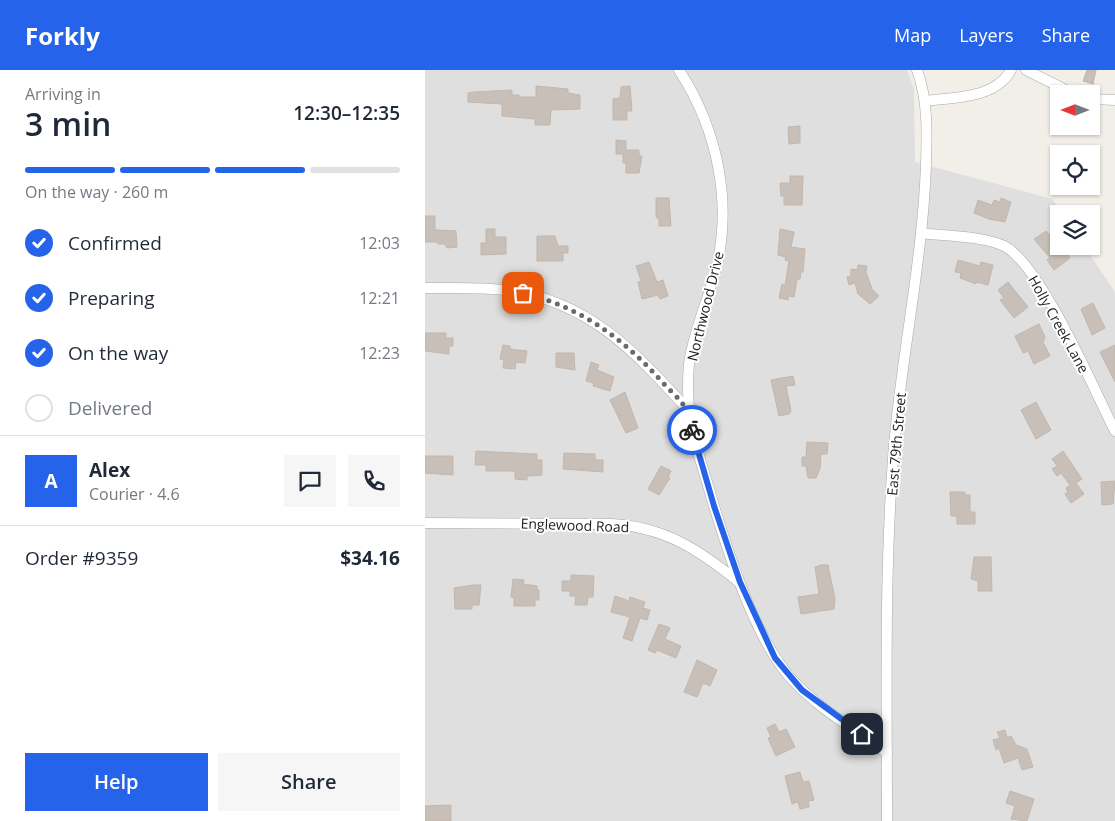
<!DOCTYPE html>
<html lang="en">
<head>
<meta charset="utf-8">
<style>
	:root { --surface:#fff; --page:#f6f6f7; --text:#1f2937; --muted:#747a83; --line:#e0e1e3; --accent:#2563eb }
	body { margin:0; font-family:"Open Sans",sans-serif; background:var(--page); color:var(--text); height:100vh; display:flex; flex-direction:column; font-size:19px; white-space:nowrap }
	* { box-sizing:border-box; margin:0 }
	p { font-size:16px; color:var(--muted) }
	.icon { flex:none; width:28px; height:28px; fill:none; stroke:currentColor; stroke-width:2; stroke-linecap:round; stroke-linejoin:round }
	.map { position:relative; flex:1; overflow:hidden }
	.panel { display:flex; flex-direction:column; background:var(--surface); width:425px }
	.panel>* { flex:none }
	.needle { width:32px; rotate:270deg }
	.controls { position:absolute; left:625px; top:15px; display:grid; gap:10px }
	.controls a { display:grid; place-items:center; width:50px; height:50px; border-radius:0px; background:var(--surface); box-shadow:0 1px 4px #0004; font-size:25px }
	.pin { position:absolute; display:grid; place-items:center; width:42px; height:42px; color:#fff; margin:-21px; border-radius:10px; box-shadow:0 2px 8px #0006 }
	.courier { position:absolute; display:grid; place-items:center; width:50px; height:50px; margin:-25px; border:4px solid #2563eb; border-radius:50%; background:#fff; color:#222; box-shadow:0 1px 6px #0007 }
	.head em { font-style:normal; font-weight:600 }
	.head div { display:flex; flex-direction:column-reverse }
	.head { display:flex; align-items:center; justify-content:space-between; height:85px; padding:0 25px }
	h1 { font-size:32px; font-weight:600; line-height:38px }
	.bar { display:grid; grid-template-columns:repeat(4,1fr); gap:8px 5px; align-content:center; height:60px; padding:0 25px }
	.bar i { height:6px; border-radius:4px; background:var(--line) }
	.bar .current { background:var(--accent) }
	.bar p { grid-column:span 4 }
	.line { display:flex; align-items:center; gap:12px; padding:0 25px; border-top:1px solid var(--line) }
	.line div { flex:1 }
	.round { display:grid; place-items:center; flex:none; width:52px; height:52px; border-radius:0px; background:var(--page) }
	ol { padding:0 25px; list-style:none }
	li { display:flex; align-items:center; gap:15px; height:55px }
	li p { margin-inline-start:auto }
	li .icon { padding:5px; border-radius:50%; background:var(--accent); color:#fff; stroke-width:4 }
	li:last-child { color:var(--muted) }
	li i { width:28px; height:28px; border:2px solid var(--line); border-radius:50% }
	.action { display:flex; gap:10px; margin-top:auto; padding:10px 25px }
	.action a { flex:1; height:58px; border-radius:0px; background:var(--accent); color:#fff; font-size:20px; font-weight:600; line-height:58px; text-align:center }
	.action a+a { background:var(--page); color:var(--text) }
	header { display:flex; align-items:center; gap:30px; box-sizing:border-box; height:70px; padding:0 25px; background:var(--accent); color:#fff }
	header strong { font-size:24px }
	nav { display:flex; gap:28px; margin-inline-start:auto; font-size:18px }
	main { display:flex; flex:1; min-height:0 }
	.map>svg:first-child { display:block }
</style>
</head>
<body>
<header>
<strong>Forkly</strong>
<nav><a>Map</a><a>Layers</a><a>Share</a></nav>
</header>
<main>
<section class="panel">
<div class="head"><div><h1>3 min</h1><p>Arriving in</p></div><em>12:30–12:35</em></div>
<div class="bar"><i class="current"></i><i class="current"></i><i class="current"></i><i></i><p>On the way · 260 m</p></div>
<ol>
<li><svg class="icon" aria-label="check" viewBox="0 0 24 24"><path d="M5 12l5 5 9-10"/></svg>Confirmed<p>12:03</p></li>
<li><svg class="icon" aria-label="check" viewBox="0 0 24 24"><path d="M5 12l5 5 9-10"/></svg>Preparing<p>12:21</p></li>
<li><svg class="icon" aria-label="check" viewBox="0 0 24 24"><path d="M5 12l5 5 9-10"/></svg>On the way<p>12:23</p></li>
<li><i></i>Delivered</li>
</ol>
<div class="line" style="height:90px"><b class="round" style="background:var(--accent);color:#fff">A</b><div><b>Alex</b><p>Courier · 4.6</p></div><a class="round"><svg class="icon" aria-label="chat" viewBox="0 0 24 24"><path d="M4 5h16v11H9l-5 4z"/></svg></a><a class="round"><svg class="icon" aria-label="phone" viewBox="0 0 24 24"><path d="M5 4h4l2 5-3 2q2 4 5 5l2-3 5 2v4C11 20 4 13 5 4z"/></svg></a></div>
<div class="line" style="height:65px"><div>Order #9359</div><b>$34.16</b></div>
<div class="action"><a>Help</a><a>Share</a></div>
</section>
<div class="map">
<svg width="690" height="751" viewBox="0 0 690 751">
	<rect width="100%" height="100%" fill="#f2efe9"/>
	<!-- residential -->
	<path fill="#e0dfdf" d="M0,0h482l7,19 1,73 137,37 10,15h-3v32h25l31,46v529h-690z"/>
	<!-- building -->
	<g fill="#c7bfb8" stroke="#c4b6ab">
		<path d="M662,0h9l-3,14 -10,-3z"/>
		<path d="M111,16l32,3v4l12,2v14l-29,1 -1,15h-15v-6l-33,-3v-12l-34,-2v-9l6,-1 38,-2v5h7v2h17z"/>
		<path d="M205,16l2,25h-5v9h-14v-21l7,-1 1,-11z"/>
		<path d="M375,56v17l-11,1 -1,-17z"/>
		<path d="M191,70l10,1v9h13v6h3l-3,17h-13v-10h-3v-9h-7z"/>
		<path d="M365,106h13l-1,29h-18v-9h-3l-1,-13h10z"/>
		<path d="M231,128h13l2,28h-12v-7l-3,-2z"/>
		<path d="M576,128l10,4 -6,20 -16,-3 -15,-6 4,-13 14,5 2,-5 6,2z"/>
		<path d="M0,146h10v14l21,1 1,16 -10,1 -2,-4h-7l-1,-2h-12z"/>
		<path d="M61,159h9v8h11v17l-25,1v-12h5z"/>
		<path d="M355,159l14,3 -3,15 14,2 -2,23h-2l-1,7h-3l-3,18 -6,-1v4l-9,-2 3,-14 3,1 4,-24 -4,-1 1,-3 -8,-2z"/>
		<path d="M621,161l9,10 4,-3v8h3l8,12 -16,12 -7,-10 3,-2 -16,-19z"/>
		<path d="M112,166h18l3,10h10v7h-5v8h-26z"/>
		<path d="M533,190l22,6 1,-4 12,3 -5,20 -12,-3v2l-16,-6 1,-5 -6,-1z"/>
		<path d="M224,192l8,20 6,-2 5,16 -8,3 -2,-4 -16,4 -4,-17 3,-1 -5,-15z"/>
		<path d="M433,195l9,1 -1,6 6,17 7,7 -9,8 -12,-10 -3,-11 -6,2 -2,-8 4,-1v-7l6,1z"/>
		<path d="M583,212l20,25 -14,11 -14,-18 4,-2 -6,-8z"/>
		<path d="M668,233l12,25 -13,7 -11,-26z"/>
		<path d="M614,254l6,13 -2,5 7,14 -16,8 -6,-13 -5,2 -8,-17z"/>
		<path d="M0,263h21v5h7v8h-4v8l-24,-3z"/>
		<path d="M78,275l7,1v3l17,2 -2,12 -9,-1 -1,7 -12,-1 1,-8 -4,-1z"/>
		<path d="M690,275v37l-15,-30z"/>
		<path d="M131,283h18l1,17 -19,-3z"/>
		<path d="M166,292l8,3 -2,5 17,7 -4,14 -17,-5 1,-3 -8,-2z"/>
		<path d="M368,306l2,9 -9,1 5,25 -2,3 -10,2 -8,-36z"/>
		<path d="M200,322l13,36 -12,5 -16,-33z"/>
		<path d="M611,332l15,28 -15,9 -15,-29z"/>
		<path d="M382,372l21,1 -1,11h-6l-1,15 -4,9h-8l-2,-12h-4v-9h4z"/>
		<path d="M51,381l61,3v6h5v15l-15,1v4l-12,-1v-8h-29v-6h-11z"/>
		<path d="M638,381l19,28 -6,4 8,11 -13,9 -6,-9 3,-2 -2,-4 4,-3 -9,-12 -4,3 -5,-7 5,-3 -5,-7z"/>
		<path d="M139,383l31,1v6h8v12l-40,-3z"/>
		<path d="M0,386h28v19l-28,-2z"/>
		<path d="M236,396l10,5 -3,6 2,1 -11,17 -11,-6z"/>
		<path d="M690,411l-2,23 -11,1 -1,-23z"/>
		<path d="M525,422h15v3h5v17h5v12h-18v-8h-6z"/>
		<path d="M549,487h17l1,34h-14v-10l-7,-2z"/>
		<path d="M396,495h7l7,34 -1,10 -33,5 -3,-17 21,-3 -4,-27z"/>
		<path d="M146,505l23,1 -1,21h-5l-1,8h-12l1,-9h-6v-5h-8v-10h9z"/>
		<path d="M88,509l11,1 -1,4 14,2v4h2v10h-4v6h-21v-8l-3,-1z"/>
		<path d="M48,515h8l-2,20h-7v4h-17l-1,-21z"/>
		<path d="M190,526l14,5 1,-4 15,5 -2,6 7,2 -3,10 -7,-2 -8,23 -9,-3 7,-21 -19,-5z"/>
		<path d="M234,554l11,4 -5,11 16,7 -5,12 -19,-8 -2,3 -7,-3z"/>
		<path d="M272,590l20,10 -7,16 -7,-3 -6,14 -13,-5z"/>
		<path d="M350,654l4,8 7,-3 9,18 -19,9 -8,-18 3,-1 -4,-9z"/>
		<path d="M580,660l2,8 4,-2 5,9 11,4 6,18 -11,3 -4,-12 -14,5 -5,-15 -3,2 -3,-10 7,-2 -3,-6z"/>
		<path d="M375,702l3,10 6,-1 5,19 -6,1 1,6 -9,2 -2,-7 -6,2 -7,-28z"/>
		<path d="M585,721l24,8 -7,22 -16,-2 4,-13 -9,-3z"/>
		<path d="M26,735v16h-26v-15z"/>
	</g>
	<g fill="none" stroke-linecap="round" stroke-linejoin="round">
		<defs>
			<g id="minor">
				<path d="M254,0c39,60 55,136 35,206 -8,29 -21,58 -25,88 -2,22 -1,44 3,65 5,23 13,45 19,67 16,53 42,137 77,179 27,32 66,53 99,78"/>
				<path d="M601,0l48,24"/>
				<path d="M666,29l24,1"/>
				<path d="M500,31c29,-4 70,-2 86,-31"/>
				<path d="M496,163c24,3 62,3 83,13 36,17 91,146 111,185"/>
				<path d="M0,218c26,0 53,-1 80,2 84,10 131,63 185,122"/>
				<path d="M0,453l187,1c53,3 87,26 127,58"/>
				<path d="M462,751c0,-125 -3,-251 7,-375 8,-94 29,-188 32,-282 1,-32 2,-64 -9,-94"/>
			</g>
		</defs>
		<!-- minor casing -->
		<use href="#minor" stroke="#a9a9a9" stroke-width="11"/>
		<!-- minor -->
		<use href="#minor" stroke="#fff" stroke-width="10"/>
	</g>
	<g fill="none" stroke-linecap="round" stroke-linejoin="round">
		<!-- done -->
		<path stroke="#6b6a68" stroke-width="5" stroke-dasharray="0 9" d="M98,223c58,14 101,46 140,90 16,17 27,23 29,47"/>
		<!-- route -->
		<path stroke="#2563eb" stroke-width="6" d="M267,360l22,76 26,76 35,76 27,32 60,44"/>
	</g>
	<g text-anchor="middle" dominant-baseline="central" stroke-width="4" stroke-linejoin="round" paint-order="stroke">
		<!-- street labels -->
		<g font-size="14" fill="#222" stroke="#fff">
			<text transform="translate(280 236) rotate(-76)">Northwood Drive</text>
			<text transform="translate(634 254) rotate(61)">Holly Creek Lane</text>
			<text transform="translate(471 374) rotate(-85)">East 79th Street</text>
			<text transform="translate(150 455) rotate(2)">Englewood Road</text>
		</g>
	</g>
</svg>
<div class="controls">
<a><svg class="needle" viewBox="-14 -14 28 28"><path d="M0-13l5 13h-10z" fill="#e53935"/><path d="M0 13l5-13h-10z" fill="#747a83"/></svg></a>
<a><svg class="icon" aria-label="locate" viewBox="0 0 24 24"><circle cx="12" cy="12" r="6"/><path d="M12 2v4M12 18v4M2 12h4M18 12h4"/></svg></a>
<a><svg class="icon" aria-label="layers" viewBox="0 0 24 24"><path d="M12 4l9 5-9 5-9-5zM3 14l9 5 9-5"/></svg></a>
</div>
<div class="pin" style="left:98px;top:223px;background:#ea580c"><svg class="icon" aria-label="bag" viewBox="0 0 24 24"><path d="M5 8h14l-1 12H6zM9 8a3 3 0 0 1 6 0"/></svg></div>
<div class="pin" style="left:437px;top:664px;background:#1f2937"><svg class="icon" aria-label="home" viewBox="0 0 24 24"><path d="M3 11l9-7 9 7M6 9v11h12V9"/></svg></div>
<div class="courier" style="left:267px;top:360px"><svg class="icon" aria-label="bike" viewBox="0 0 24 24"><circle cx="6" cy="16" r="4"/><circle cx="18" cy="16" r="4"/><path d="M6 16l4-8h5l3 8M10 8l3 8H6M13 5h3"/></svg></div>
</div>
</main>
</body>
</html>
